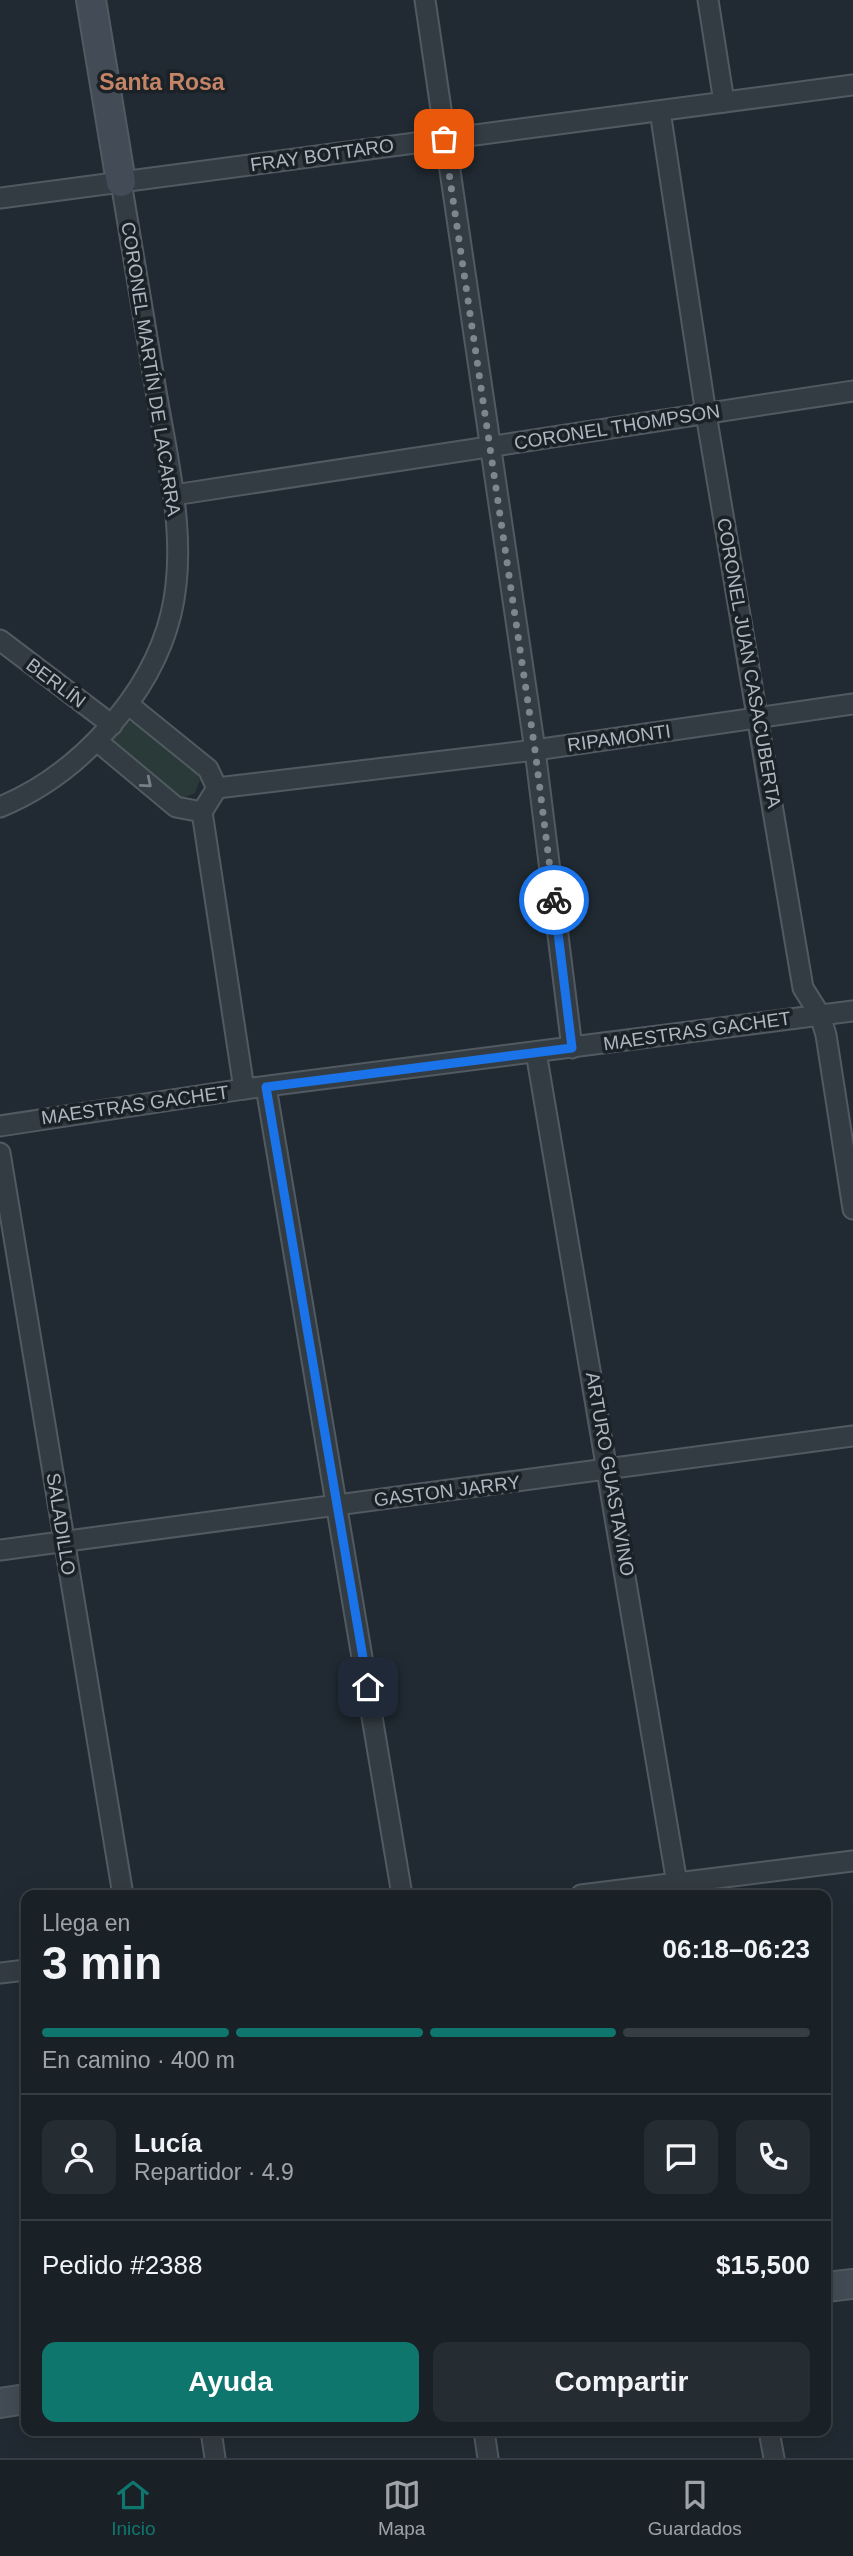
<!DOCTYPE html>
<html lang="es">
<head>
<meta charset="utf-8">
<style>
	:root { --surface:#192026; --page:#262d32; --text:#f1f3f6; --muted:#9fa3a7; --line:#373e43; --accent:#0f766e }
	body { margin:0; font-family:Helvetica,sans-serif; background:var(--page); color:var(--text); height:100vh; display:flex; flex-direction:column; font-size:26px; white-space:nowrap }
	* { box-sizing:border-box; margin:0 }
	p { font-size:23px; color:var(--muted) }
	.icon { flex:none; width:38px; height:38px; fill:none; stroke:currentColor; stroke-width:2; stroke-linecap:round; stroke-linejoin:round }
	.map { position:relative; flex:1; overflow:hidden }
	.side { position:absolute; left:21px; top:1890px; width:810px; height:546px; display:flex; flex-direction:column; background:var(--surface); border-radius:14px; box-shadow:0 7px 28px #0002,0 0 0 2px var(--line) }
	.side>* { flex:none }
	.pin { position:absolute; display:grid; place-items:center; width:60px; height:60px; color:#fff; margin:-30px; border-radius:14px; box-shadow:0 4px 10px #0006 }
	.courier { position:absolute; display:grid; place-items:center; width:70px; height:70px; margin:-35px; border:5px solid #1a73e8; border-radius:50%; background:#fff; color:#222; box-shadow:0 2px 9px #0007 }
	.headline em { font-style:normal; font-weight:600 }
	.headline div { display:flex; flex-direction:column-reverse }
	.headline { display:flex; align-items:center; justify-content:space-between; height:119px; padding:0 21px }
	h1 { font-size:46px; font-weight:600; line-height:52px }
	.bar { display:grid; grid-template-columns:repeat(4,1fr); gap:10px 7px; align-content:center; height:84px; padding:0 21px }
	.bar i { height:9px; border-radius:5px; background:var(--line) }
	.bar .on { background:var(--accent) }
	.bar p { grid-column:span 4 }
	.line { display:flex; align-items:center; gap:18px; padding:0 21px; border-top:2px solid var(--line) }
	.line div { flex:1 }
	.round { display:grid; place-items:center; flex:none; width:74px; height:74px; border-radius:14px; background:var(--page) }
	.cta { display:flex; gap:14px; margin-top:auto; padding:14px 21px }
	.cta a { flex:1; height:80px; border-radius:14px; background:var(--accent); color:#fff; font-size:28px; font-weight:600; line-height:80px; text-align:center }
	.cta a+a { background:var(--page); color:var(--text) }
	.menu { display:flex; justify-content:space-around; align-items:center; height:98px; border-top:2px solid var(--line); background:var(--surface); font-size:19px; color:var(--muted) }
	.menu a { display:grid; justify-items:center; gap:4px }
	.menu .on { color:var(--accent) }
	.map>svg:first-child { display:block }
</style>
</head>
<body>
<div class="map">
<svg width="853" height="2458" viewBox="0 0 853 2458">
	<rect width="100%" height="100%" fill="#212a32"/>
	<!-- green -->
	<path fill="#293a38" d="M123,722h14l57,46 6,12 -5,13 -13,5 -6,-1 -62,-51v-14z"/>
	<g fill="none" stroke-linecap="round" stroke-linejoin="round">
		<defs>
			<g id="street">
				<path d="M425,0l110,750 37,298"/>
				<path d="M708,0l16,102"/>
				<path d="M660,111l46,303 97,574 17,27 6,20 27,174"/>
				<path d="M0,198l853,-113"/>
				<path d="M174,495l679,-104"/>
				<path d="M0,640l112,85"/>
				<path d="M129,705l79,64 9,19"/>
				<path d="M97,741l79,66 26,5"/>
				<path d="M217,788l318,-38 318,-46"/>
				<path d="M217,788l-15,24 42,277"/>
				<path d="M0,807c78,-32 151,-111 171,-193 17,-70 -2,-147 -14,-217 -12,-72 -24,-143 -36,-215"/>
				<path d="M536,1052l143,843"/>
				<path d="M266,1087l136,808"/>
				<path d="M0,1126l244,-37 609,-78"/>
				<path d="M0,1153l123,742"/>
				<path d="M0,1550l853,-114"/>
				<path d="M581,1895l272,-34"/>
				<path d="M0,1973l26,-3"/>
				<path d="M211,2431l4,27"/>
				<path d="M484,2431l4,27"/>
				<path d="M769,2431l5,27"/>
			</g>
			<g id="secondary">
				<path d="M91,0l30,182"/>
				<path d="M826,2287l27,-3"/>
				<path d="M0,2403l26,-4"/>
			</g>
		</defs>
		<!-- street casing -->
		<use href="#street" stroke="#515a61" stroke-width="23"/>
		<!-- secondary casing -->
		<use href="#secondary" stroke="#515a61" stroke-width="32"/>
		<!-- street -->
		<use href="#street" stroke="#343c43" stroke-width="19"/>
		<!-- secondary -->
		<use href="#secondary" stroke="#434c56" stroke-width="28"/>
	</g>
	<!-- one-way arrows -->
	<defs><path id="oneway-chevron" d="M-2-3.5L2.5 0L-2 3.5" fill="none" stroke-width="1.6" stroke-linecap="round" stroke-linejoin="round" transform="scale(1.75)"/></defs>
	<use stroke="#778088" href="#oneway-chevron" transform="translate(147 783) rotate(40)"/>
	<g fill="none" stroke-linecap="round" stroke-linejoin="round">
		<!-- done -->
		<path stroke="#7d868e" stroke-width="7" stroke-dasharray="0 12.6" d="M444,139l91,611 19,150"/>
		<!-- route -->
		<path stroke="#1a73e8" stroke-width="9" d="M368,1687l-102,-600 306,-39 -18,-148"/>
	</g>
	<g text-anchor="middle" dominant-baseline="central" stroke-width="7" stroke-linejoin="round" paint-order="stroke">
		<!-- street labels -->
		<g font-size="19" fill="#aeb7c0" stroke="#1a2127">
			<text transform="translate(322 155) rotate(-8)">FRAY BOTTARO</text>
			<text transform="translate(151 369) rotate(81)">CORONEL MARTÍN DE LACARRA</text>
			<text transform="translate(617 427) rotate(-9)">CORONEL THOMPSON</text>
			<text transform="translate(749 663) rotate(80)">CORONEL JUAN CASACUBERTA</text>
			<text transform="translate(56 683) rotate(37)">BERLÍN</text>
			<text transform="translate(619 738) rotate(-8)">RIPAMONTI</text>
			<text transform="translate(697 1031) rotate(-8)">MAESTRAS GACHET</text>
			<text transform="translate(135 1105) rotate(-8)">MAESTRAS GACHET</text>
			<text transform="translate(610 1474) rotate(80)">ARTURO GUASTAVINO</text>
			<text transform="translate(447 1491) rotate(-7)">GASTON JARRY</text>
			<text transform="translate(61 1524) rotate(81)">SALADILLO</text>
		</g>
		<!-- quarter labels -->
		<g font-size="23" font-weight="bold" fill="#c48465" stroke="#1a2127">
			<text x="162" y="82">Santa Rosa</text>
		</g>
	</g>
</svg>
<div class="pin" style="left:444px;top:139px;background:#ea580c"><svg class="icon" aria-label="bag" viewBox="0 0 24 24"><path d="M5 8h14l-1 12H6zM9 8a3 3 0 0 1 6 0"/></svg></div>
<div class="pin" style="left:368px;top:1687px;background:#1f2937"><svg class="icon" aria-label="home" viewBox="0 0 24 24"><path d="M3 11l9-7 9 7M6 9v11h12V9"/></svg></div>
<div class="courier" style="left:554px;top:900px"><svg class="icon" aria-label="bike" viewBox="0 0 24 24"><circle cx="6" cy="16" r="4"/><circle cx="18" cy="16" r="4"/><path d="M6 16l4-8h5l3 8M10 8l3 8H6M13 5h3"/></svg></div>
<section class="side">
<div class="headline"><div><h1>3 min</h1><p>Llega en</p></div><em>06:18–06:23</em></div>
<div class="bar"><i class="on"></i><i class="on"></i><i class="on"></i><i></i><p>En camino · 400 m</p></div>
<div class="line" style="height:126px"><a class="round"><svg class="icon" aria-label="person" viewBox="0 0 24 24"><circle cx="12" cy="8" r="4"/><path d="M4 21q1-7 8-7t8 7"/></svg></a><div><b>Lucía</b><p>Repartidor · 4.9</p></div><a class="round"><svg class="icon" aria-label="chat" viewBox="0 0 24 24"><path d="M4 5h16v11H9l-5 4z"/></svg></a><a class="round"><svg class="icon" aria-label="phone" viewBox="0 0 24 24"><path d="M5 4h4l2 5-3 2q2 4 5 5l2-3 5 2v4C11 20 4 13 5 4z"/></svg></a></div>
<div class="line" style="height:91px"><div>Pedido #2388</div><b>$15,500</b></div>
<div class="cta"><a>Ayuda</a><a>Compartir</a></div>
</section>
</div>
<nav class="menu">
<a class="on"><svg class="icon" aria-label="home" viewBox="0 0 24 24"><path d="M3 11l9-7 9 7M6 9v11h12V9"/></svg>Inicio</a>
<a><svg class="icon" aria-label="map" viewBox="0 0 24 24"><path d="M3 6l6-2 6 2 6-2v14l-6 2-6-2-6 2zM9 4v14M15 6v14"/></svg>Mapa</a>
<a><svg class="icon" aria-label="saved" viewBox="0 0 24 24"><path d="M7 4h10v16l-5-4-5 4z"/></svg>Guardados</a>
</nav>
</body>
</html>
